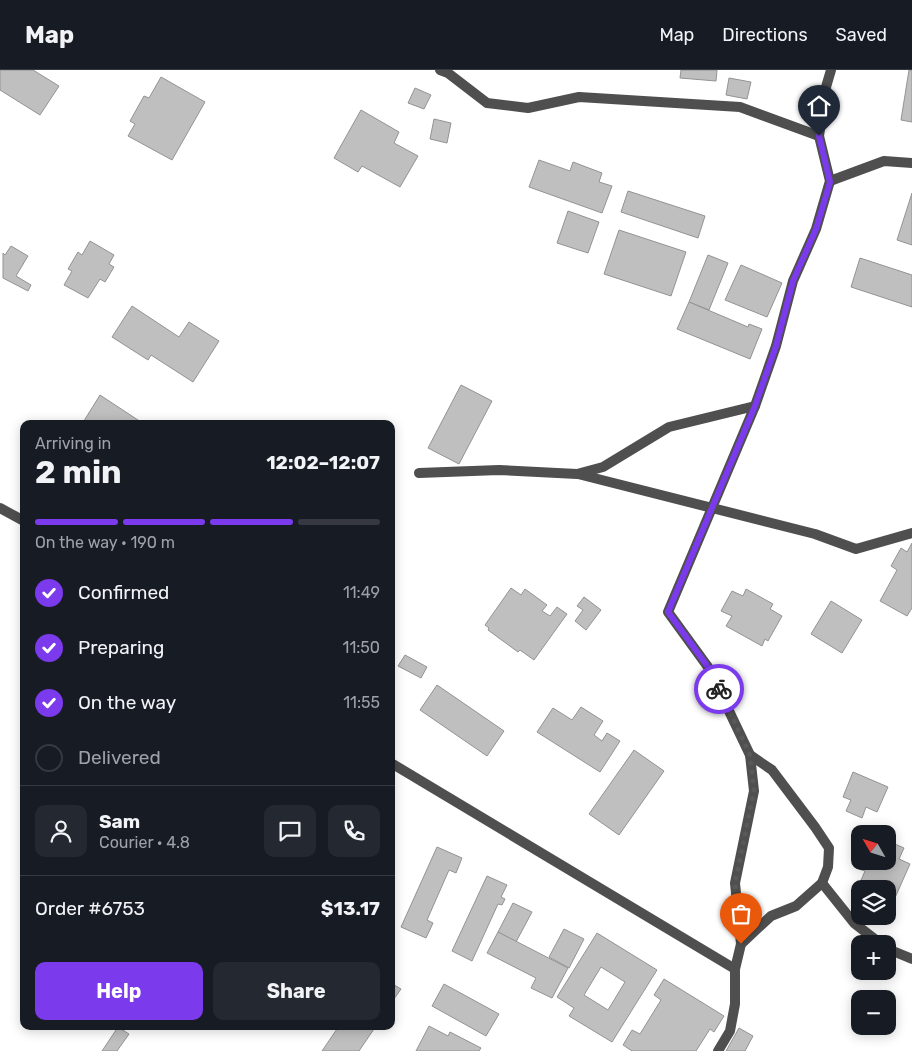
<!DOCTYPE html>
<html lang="en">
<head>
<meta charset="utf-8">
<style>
	:root { --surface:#171b24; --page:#242831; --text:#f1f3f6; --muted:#9ea1a6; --line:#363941; --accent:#7c3aed }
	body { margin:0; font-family:Rubik,sans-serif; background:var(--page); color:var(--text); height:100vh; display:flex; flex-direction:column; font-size:19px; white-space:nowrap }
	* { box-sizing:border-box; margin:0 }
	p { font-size:16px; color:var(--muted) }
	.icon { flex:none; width:28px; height:28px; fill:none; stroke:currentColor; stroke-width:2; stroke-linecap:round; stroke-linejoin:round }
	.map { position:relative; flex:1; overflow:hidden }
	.panel { position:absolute; left:20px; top:350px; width:375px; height:610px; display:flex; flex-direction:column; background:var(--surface); border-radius:10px; box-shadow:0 2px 12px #0003 }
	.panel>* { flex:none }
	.needle { width:32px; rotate:309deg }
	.controls { position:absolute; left:851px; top:755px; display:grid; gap:10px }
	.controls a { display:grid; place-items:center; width:45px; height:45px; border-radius:10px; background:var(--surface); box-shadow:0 2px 12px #0003; font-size:25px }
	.pin { position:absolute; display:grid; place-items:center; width:42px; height:42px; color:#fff; margin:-51px -21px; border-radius:50% 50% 50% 0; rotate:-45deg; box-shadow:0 0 5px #0007 }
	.pin .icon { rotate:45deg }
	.courier { position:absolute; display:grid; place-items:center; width:50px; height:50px; margin:-25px; border:4px solid #7c3aed; border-radius:50%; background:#fff; color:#222; box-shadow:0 1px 6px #0007 }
	.summary em { font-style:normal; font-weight:700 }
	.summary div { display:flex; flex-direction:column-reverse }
	.summary { display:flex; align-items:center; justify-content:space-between; height:85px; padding:0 15px }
	h1 { font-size:32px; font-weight:700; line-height:38px }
	.bar { display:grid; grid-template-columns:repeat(4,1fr); gap:8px 5px; align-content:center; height:60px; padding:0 15px }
	.bar i { height:6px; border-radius:4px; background:var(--line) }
	.bar .active { background:var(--accent) }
	.bar p { grid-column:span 4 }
	.line { display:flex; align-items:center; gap:12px; padding:0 15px; border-top:1px solid var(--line) }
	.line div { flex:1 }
	.round { display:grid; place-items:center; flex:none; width:52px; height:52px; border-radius:10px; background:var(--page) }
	ol { padding:0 15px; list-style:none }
	li { display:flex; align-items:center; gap:15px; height:55px }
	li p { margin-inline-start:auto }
	li .icon { padding:5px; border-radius:50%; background:var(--accent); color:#fff; stroke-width:4 }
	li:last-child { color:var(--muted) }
	li i { width:28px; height:28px; border:2px solid var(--line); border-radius:50% }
	.action { display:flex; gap:10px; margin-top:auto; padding:10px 15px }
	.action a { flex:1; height:58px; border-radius:10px; background:var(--accent); color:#fff; font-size:20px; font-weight:700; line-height:58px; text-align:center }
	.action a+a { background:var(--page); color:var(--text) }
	header { display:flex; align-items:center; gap:30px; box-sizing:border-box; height:70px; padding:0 25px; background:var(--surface); border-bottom:1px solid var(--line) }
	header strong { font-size:24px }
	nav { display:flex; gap:28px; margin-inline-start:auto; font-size:18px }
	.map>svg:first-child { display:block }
</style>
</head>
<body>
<header>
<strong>Map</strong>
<nav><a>Map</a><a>Directions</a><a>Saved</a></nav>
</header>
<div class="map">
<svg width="912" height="981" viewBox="0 0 912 981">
	<rect width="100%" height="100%" fill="#fff"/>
	<!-- building -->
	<g fill="#bfbfbf" stroke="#939393" fill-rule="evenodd">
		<path d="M0,0h33l26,16 -19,29 -40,-25z"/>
		<path d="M681,0h36l-1,11 -36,-3z"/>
		<path d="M909,0h3v52l-11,-2z"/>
		<path d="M161,7l44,25 -33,58 -44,-24 7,-12 -5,-3 14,-25 5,2z"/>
		<path d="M729,8l22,4 -4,17 -21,-4z"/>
		<path d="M415,18l16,7 -7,14 -16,-6z"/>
		<path d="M361,40l38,22 -5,11 24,13 -18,31 -38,-21 -4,6 -24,-14z"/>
		<path d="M434,49l17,4 -4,20 -17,-4z"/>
		<path d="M539,90l31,11 3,-9 29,11 -3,9 13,4 -10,27 -73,-26z"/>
		<path d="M628,121l77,25 -7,22 -77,-26z"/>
		<path d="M912,123v52l-15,-5z"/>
		<path d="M568,141l31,11 -11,31 -31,-10z"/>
		<path d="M619,160l67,22 -15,44 -67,-22z"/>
		<path d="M90,171l24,14 -5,9 5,3 -9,15 -5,-3 -12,19 -24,-13 8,-14 -4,-2 10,-17 4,3z"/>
		<path d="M11,176l17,10 -12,20 15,9 -3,6 -25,-13v-25l2,2z"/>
		<path d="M708,185l20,8 -19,47 -20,-8z"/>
		<path d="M860,188l52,17v32l-61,-20z"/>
		<path d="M741,195l41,18 -15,34 -42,-17z"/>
		<path d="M689,232l59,25 1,-3 13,5 -12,30 -73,-30z"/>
		<path d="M132,236l47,31 10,-15 30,19 -26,41 -42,-27 -3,5 -36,-23z"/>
		<path d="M461,315l31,16 -33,63 -31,-16z"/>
		<path d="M100,325l44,29h-62z"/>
		<path d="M912,473v65l-5,8 -27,-15 17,-31 -6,-4 10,-18 6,4z"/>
		<path d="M511,518l10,7 4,-6 22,16 -5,6 8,5 7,-9 10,7 -33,46 -14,-10 -2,2 -30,-22 1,-2 -4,-3z"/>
		<path d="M746,519l27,15 -3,5 12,7 -14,25 -3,-2 -3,7 -36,-20 6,-10 -11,-5 11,-20 11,5z"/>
		<path d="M584,527l17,13 -15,20 -11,-9 8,-11 -6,-4z"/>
		<path d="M831,531l31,19 -20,33 -31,-19z"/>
		<path d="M405,585l22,12 -6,11 -23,-12z"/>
		<path d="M437,615l67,46 -17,25 -67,-46z"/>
		<path d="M581,637l22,14 -9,14 8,6 5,-8 13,8 -20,31 -63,-40 16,-24 19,12z"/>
		<path d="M634,680l30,21 -45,64 -30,-21z"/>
		<path d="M853,702l35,15 -11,25 -11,-5 -4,11 -16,-7 5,-11 -8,-3z"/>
		<path d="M888,771l16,7 -5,11 11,5 -16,36 -6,-2v-9h-21l-8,-4 6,-14 -6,-2 4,-8h25z"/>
		<path d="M437,777l25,11 -6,15 -7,-3 -22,50 6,3 -7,15 -25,-11z"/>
		<path d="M487,806l20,9 -6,12 4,2 -3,6 -4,-1 -26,57 -20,-10z"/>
		<path d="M513,833l19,9 -16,30 -18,-10z"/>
		<path d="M564,859l20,10 -15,29 -20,-11z"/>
		<path d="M498,862l70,36 -16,30 -21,-10 5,-10 -49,-25z"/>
		<path d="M597,863l60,37 -45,72 -43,-26 5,-8 -17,-11zM601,897l24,15 -17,28 -24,-15z"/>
		<path d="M664,909l60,37 -10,16 -4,-3 -14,22h-64l-9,-6 9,-15 8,4 21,-34 -7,-5z"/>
		<path d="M391,913l10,6 -10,14z"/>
		<path d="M444,914l55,30 -13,22 -54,-30z"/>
		<path d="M339,956h37l-17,25h-37z"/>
		<path d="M429,956l19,10 2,-4 31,16 -2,3h-63z"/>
		<path d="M118,957l11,7 -12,17h-15z"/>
		<path d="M739,958l14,8 -8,15h-19z"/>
	</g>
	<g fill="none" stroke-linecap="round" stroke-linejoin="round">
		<!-- minor -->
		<g stroke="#4f4f4f" stroke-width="10">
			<path d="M440,0l8,3 39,30 41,5 51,-11 161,10 79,29"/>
			<path d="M830,111l54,-20 28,2"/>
			<path d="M419,403l80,-3 78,4 26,-7 66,-40 86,-21"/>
			<path d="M578,404l237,60 41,15 56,-16"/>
			<path d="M0,438l24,13"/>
			<path d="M391,693l344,206"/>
			<path d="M822,813l32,40 27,21"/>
			<path d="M741,874l-6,-61 19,-92 -4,-36"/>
			<path d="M888,879l24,10"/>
			<path d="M718,981l12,-20 5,-27v-35l6,-25 30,-28 25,-10 26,-23 6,-16 1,-19 -14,-21 -43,-57 -22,-15 -42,-88 -40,-55 87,-206 21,-60 17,-65 23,-52 14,-48 -11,-45 7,-49 5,-17"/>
		</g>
	</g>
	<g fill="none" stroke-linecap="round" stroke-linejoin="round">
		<!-- done -->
		<path stroke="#595959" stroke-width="5" stroke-dasharray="0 9" d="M719,619l31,66 4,36 -19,92 6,61"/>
		<!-- route -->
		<path stroke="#7c3aed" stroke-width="6" d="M719,619l-11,-22 -40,-55 87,-206 21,-60 17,-65 23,-52 14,-47 -11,-46"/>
	</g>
</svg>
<div class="controls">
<a><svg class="needle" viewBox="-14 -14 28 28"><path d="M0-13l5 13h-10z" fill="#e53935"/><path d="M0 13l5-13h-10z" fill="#9ea1a6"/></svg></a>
<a><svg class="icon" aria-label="layers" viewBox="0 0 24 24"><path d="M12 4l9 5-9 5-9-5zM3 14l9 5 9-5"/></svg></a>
<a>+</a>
<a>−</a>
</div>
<div class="pin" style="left:741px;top:874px;background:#ea580c"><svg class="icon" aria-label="bag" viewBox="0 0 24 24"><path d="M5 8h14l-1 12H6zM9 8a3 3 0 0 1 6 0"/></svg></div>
<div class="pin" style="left:819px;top:66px;background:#1f2937"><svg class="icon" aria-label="home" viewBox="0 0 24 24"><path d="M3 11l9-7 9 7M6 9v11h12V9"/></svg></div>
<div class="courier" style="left:719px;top:619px"><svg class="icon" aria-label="bike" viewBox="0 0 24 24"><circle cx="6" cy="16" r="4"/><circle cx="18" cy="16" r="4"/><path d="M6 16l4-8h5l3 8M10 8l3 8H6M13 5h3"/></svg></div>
<section class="panel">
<div class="summary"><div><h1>2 min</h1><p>Arriving in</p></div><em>12:02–12:07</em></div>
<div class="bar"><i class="active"></i><i class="active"></i><i class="active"></i><i></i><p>On the way · 190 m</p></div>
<ol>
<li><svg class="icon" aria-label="check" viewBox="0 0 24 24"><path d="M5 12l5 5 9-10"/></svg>Confirmed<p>11:49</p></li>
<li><svg class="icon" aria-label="check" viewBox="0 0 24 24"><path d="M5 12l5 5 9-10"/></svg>Preparing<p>11:50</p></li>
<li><svg class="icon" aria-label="check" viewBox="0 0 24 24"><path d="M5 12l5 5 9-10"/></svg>On the way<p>11:55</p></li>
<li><i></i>Delivered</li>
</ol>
<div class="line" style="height:90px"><a class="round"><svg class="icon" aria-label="person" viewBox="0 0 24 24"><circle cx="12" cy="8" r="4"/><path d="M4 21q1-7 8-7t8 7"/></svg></a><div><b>Sam</b><p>Courier · 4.8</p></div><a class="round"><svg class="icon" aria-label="chat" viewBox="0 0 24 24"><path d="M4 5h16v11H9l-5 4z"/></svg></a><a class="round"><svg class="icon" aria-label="phone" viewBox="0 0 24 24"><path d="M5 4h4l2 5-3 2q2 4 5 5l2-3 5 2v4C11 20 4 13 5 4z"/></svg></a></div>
<div class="line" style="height:65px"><div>Order #6753</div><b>$13.17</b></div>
<div class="action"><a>Help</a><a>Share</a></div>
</section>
</div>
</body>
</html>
